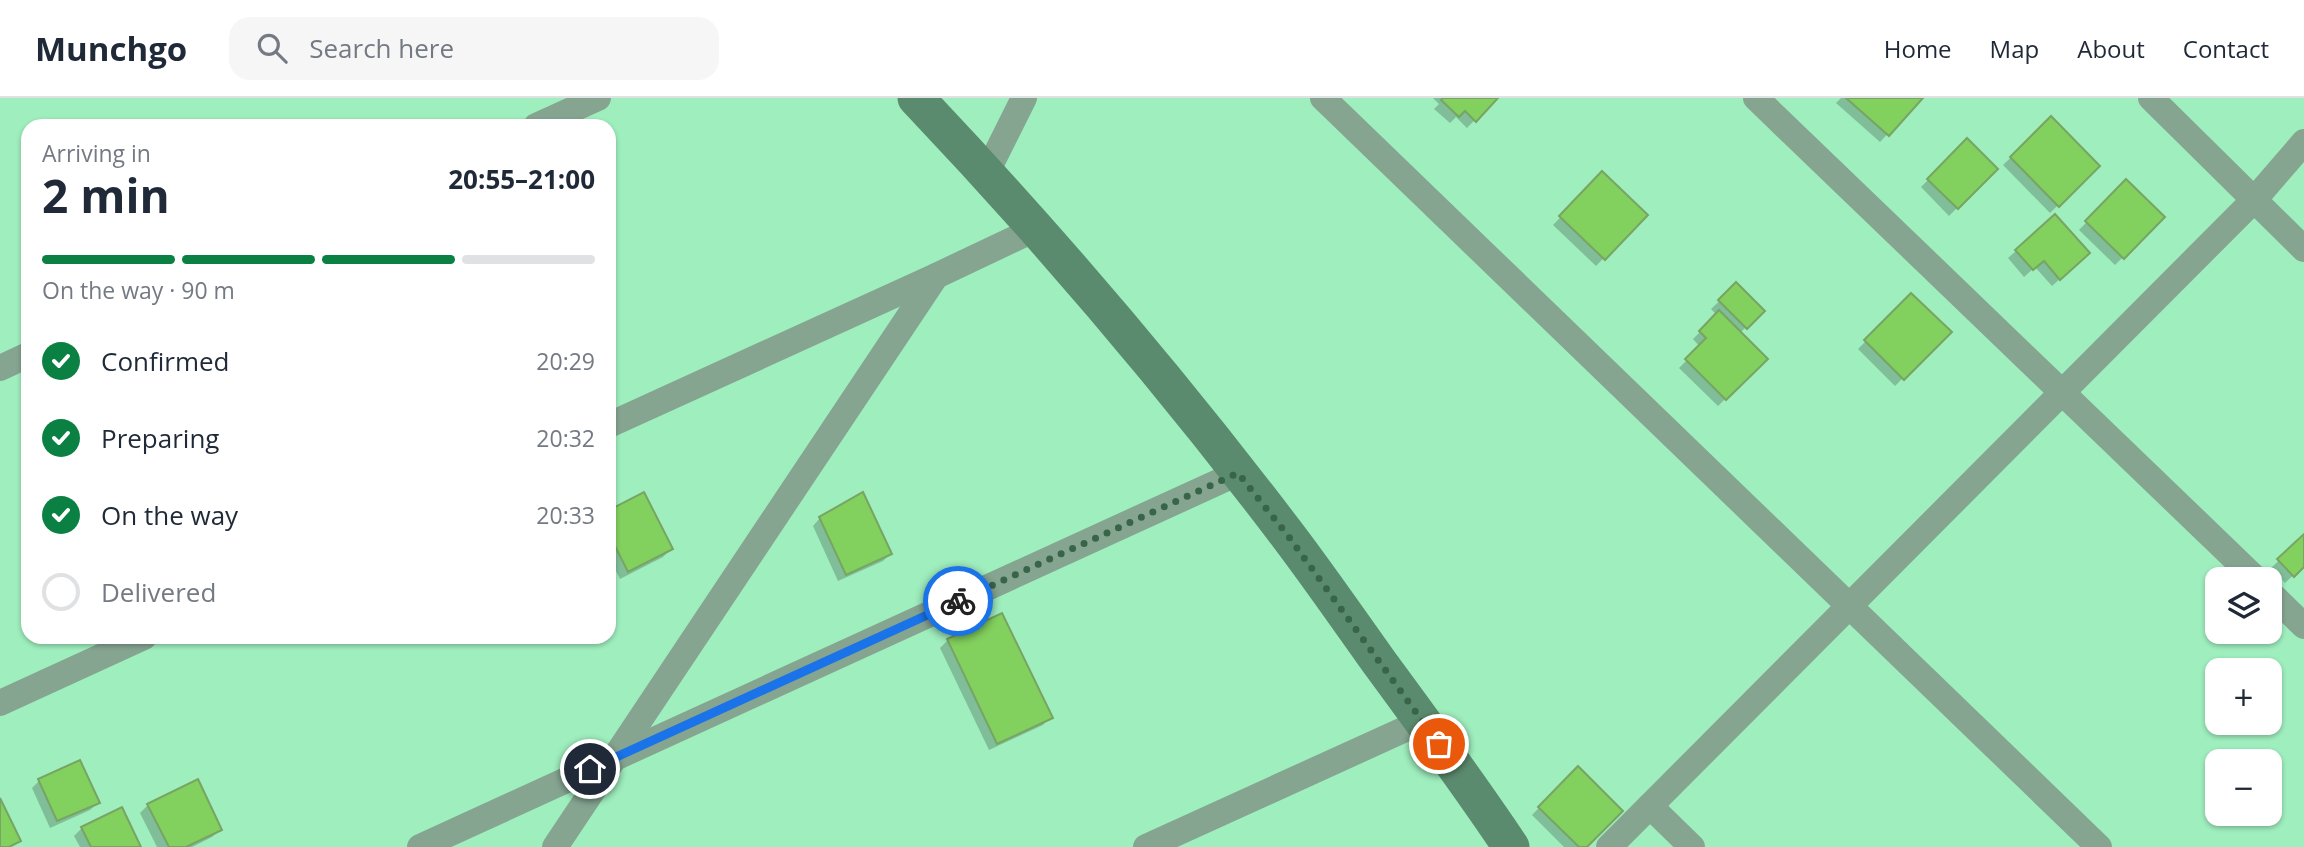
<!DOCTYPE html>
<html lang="en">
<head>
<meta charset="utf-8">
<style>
	:root { --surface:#fff; --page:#f6f6f7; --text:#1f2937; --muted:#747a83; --line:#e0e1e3; --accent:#0b8043 }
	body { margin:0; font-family:"Open Sans",sans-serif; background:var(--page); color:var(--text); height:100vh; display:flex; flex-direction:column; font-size:26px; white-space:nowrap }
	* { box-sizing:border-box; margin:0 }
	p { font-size:23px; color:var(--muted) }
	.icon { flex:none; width:38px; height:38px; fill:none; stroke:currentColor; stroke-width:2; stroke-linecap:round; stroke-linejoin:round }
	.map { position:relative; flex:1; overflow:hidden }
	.drawer { position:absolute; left:21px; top:21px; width:595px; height:525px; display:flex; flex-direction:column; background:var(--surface); border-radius:21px; box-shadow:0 2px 5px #0004 }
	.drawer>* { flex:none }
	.buttons { position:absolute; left:2205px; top:469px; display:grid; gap:14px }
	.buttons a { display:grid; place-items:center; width:77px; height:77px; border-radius:14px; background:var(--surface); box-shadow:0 2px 5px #0004; font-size:35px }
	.pin { position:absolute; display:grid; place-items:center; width:60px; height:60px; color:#fff; margin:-30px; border:4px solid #fff; border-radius:50%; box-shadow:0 2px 7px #0007 }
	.courier { position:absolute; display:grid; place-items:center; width:70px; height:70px; margin:-35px; border:5px solid #1a73e8; border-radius:50%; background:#fff; color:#222; box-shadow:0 2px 9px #0007 }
	.overview em { font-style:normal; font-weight:700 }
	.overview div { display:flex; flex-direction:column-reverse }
	.overview { display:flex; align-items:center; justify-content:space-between; height:119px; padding:0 21px }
	h1 { font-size:46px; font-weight:700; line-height:52px }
	.bar { display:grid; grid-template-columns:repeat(4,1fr); gap:10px 7px; align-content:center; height:84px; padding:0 21px }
	.bar i { height:9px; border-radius:5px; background:var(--line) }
	.bar .current { background:var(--accent) }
	.bar p { grid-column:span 4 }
	ol { padding:0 21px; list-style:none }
	li { display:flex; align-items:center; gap:21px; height:77px }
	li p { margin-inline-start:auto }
	li .icon { padding:7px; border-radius:50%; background:var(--accent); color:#fff; stroke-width:4 }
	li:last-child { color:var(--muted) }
	li i { width:38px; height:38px; border:4px solid var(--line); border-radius:50% }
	header { display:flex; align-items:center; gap:42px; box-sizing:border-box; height:98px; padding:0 35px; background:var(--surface); border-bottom:2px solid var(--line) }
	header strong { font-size:33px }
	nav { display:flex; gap:38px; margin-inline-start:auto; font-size:24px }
	.search { width:490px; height:63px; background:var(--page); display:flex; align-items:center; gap:18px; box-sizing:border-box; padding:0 24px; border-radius:21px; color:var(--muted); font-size:26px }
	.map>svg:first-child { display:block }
</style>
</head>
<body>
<header>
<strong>Munchgo</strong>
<div class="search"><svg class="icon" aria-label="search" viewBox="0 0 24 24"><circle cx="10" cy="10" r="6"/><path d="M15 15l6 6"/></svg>Search here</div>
<nav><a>Home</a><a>Map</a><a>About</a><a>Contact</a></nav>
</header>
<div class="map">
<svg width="2304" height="749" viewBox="0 0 2304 749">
	<rect width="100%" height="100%" fill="#9feebe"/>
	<!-- shadow -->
	<g fill="#0003">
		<path d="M1433,0h63l-29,30 -11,-11 -6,6 -16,-14 5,-5z"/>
		<path d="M1841,0h80l-41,44 -44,-39z"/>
		<path d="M2051,21l47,47 -48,47 -47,-48z"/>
		<path d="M1967,43l29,28 -47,47 -28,-29z"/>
		<path d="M1602,76l43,41 -49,51 -43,-41z"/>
		<path d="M2126,84l37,35 -48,48 -36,-35z"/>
		<path d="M2016,153l64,10 -28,25 -17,-19 -11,10 -16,-19z"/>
		<path d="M1736,187l26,26 -22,22 26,26 -48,47 -39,-38 21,-21 -7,-8 24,-24 -6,-6z"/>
		<path d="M1911,197l38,37 -54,54 -37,-37z"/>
		<path d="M609,414l62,37 -8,8 -43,22 -11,-22z"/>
		<path d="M820,420l70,36 -7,7 -45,20 -25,-55z"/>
		<path d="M2304,439v28l-19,18 -14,-15z"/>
		<path d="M948,542l102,77 -7,8 -54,25 -49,-102z"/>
		<path d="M1578,670l7,79h-21l-32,-32z"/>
		<path d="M39,683l59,22 -8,7 -40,18 -18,-40z"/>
		<path d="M148,707l72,25 -8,7 -20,10h-35l-17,-34z"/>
		<path d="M82,730l57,19h-59l-6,-11z"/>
	</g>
	<!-- building -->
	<g fill="#82d05d" stroke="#78a464" stroke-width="2">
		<path d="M1443,0h55l-22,24 -11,-11 -6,6 -18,-17z"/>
		<path d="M1846,0h77l-34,38z"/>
		<path d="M2051,18l49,50 -41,41 -49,-50z"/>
		<path d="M1967,40l31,31 -40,40 -31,-30z"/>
		<path d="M1602,73l46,44 -43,45 -46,-44z"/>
		<path d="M2126,81l39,38 -41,42 -39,-38z"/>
		<path d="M2055,116l35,39 -30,27 -16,-19 -11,9 -18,-20z"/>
		<path d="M1736,184l29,29 -18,18 -29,-29z"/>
		<path d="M1911,195l41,39 -48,48 -40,-40z"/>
		<path d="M1719,212l49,49 -42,41 -41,-41 21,-21 -7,-7z"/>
		<path d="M644,394l29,57 -45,23 -19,-38v-24z"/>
		<path d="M863,394l29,62 -46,21 -27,-58z"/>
		<path d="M2304,436v33l-10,10 -17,-18z"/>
		<path d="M1002,515l51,105 -56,26 -50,-105z"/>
		<path d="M80,662l20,43 -43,18 -19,-42z"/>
		<path d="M1578,668l45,45 -36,36h-8l-41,-40z"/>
		<path d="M198,681l24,51 -36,17h-17l-22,-43z"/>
		<path d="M0,700l21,43 -12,6h-9z"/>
		<path d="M122,709l19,40h-50l-10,-20z"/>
	</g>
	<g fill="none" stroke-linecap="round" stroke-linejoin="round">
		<!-- street -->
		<g stroke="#85a591" stroke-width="26">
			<path d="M1323,0l776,749"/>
			<path d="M1756,0l500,481"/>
			<path d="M2151,0l153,151"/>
			<path d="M536,28l62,-28"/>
			<path d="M986,76l38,-76"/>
			<path d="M0,270l28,-13"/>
			<path d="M609,327l327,-149"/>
			<path d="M2270,495l34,33"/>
			<path d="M0,605l144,-66"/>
			<path d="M1650,708l42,41"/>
			<path d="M420,749l818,-374"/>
			<path d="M555,749l381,-571 99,-47"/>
			<path d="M1146,749l277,-126"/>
			<path d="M1609,749l645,-647 50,-58"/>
		</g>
		<!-- secondary -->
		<path stroke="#5b8b6e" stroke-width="37" d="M916,0c132,139 257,286 373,439 31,41 60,83 90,125 45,61 90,122 132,185"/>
	</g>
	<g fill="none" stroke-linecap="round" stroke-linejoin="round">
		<!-- done -->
		<path stroke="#386549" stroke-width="7" stroke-dasharray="0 12.6" d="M958,503l280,-128 51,64 150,207"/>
		<!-- route -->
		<path stroke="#1a73e8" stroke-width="9" d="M590,671l368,-168"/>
	</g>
</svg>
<div class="buttons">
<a><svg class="icon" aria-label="layers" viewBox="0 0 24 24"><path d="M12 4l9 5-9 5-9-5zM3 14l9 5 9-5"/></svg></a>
<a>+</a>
<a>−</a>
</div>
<div class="pin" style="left:1439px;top:646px;background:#ea580c"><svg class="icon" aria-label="bag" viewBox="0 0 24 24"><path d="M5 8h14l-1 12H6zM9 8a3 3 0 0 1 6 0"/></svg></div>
<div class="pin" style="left:590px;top:671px;background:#1f2937"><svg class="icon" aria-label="home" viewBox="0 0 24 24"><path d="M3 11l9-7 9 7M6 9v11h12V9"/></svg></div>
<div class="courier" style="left:958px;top:503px"><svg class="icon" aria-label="bike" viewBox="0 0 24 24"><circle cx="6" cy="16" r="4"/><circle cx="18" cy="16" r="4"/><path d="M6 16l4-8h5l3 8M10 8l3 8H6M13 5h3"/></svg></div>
<section class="drawer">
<div class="overview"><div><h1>2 min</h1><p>Arriving in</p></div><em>20:55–21:00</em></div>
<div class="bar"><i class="current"></i><i class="current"></i><i class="current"></i><i></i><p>On the way · 90 m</p></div>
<ol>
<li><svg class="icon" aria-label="check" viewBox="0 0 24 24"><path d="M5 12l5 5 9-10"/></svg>Confirmed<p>20:29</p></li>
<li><svg class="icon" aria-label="check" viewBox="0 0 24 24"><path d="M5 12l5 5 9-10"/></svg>Preparing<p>20:32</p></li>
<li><svg class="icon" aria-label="check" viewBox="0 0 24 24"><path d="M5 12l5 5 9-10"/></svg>On the way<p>20:33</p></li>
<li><i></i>Delivered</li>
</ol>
</section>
</div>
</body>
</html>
